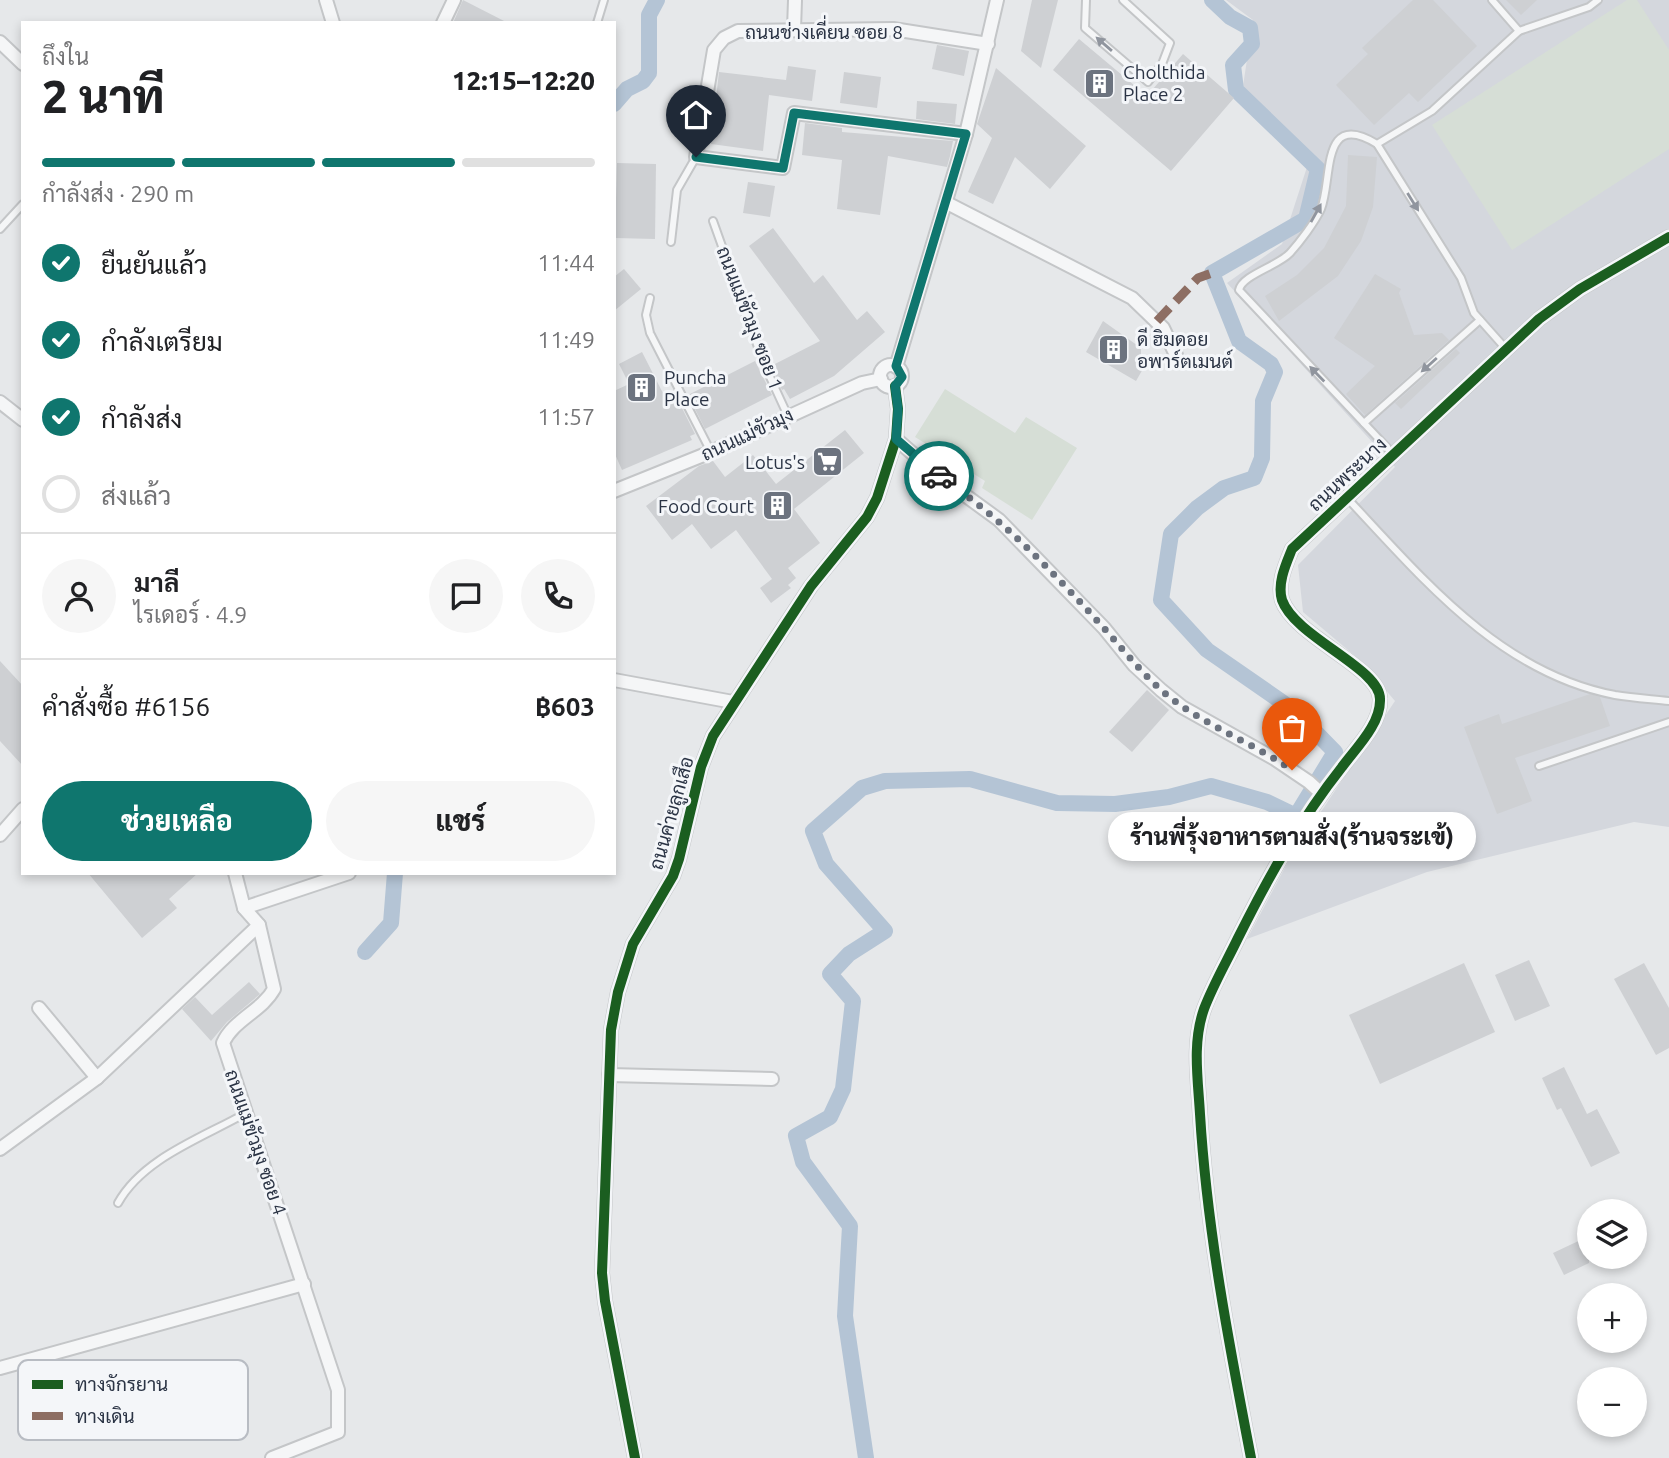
<!DOCTYPE html>
<html lang="th">
<head>
<meta charset="utf-8">
<style>
	:root { --surface:#fff; --page:#f6f6f6; --text:#202124; --muted:#757577; --line:#e0e0e0; --accent:#0f766e }
	body { margin:0; font-family:Ubuntu,Sarabun,sans-serif; background:var(--page); color:var(--text); height:100vh; display:flex; flex-direction:column; font-size:26px; white-space:nowrap }
	* { box-sizing:border-box; margin:0 }
	p { font-size:23px; color:var(--muted) }
	.icon { flex:none; width:38px; height:38px; fill:none; stroke:currentColor; stroke-width:2; stroke-linecap:round; stroke-linejoin:round }
	.map { position:relative; flex:1; overflow:hidden }
	.sheet { position:absolute; left:21px; top:21px; width:595px; height:854px; display:flex; flex-direction:column; background:var(--surface); border-radius:0px; box-shadow:0 4px 10px #0003 }
	.sheet>* { flex:none }
	.controls { position:absolute; left:1577px; top:1199px; display:grid; gap:14px }
	.controls a { display:grid; place-items:center; width:70px; height:70px; border-radius:50%; background:var(--surface); box-shadow:0 4px 10px #0003; font-size:35px }
	.pin { position:absolute; display:grid; place-items:center; width:60px; height:60px; color:#fff; margin:-72px -30px; border-radius:50% 50% 50% 0; rotate:-45deg; box-shadow:0 0 7px #0007 }
	.pin .icon { rotate:45deg }
	.courier { position:absolute; display:grid; place-items:center; width:70px; height:70px; margin:-35px; border:5px solid #0f766e; border-radius:50%; background:#fff; color:#222; box-shadow:0 2px 9px #0007 }
	.bubble { position:absolute; height:49px; border-radius:24px; background:var(--surface); box-shadow:0 4px 10px #0003; font-size:23px; font-weight:800; line-height:49px; text-align:center }
	.head em { font-style:normal; font-weight:800 }
	.head div { display:flex; flex-direction:column-reverse }
	.head { display:flex; align-items:center; justify-content:space-between; height:119px; padding:0 21px }
	h1 { font-size:46px; font-weight:800; line-height:52px }
	.bar { display:grid; grid-template-columns:repeat(4,1fr); gap:10px 7px; align-content:center; height:84px; padding:0 21px }
	.bar i { height:9px; border-radius:5px; background:var(--line) }
	.bar .on { background:var(--accent) }
	.bar p { grid-column:span 4 }
	.line { display:flex; align-items:center; gap:18px; padding:0 21px; border-top:2px solid var(--line) }
	.line div { flex:1 }
	.round { display:grid; place-items:center; flex:none; width:74px; height:74px; border-radius:37px; background:var(--page) }
	ol { padding:0 21px; list-style:none }
	li { display:flex; align-items:center; gap:21px; height:77px }
	li p { margin-inline-start:auto }
	li .icon { padding:7px; border-radius:50%; background:var(--accent); color:#fff; stroke-width:4 }
	li:last-child { color:var(--muted) }
	li i { width:38px; height:38px; border:4px solid var(--line); border-radius:50% }
	.action { display:flex; gap:14px; margin-top:auto; padding:14px 21px }
	.action a { flex:1; height:80px; border-radius:42px; background:var(--accent); color:#fff; font-size:28px; font-weight:800; line-height:80px; text-align:center }
	.action a+a { background:var(--page); color:var(--text) }
	.map>svg:first-child { display:block }
</style>
</head>
<body>
<div class="map">
<svg width="1669" height="1458" viewBox="0 0 1669 1458">
	<rect width="100%" height="100%" fill="#e6e8ea"/>
	<!-- built -->
	<path fill="#d4d7dd" d="M1226,0h443v827l-35,-5 -207,50 -180,67 43,-81 105,-157 -34,-40 -58,-49 -5,-47 97,-98 -168,-184 55,-39 25,-77 -64,-81 10,-66z"/>
	<!-- green -->
	<g fill="#d6ded6">
		<path d="M1627,0h10l32,50v99l-157,101 -80,-125z"/>
		<path d="M945,389l70,44 11,-16 51,31 -45,72 -50,-32 3,-7 -70,-44z"/>
	</g>
	<g fill="none" stroke-linecap="round" stroke-linejoin="round">
		<!-- canal -->
		<g stroke="#b4c4d5" stroke-width="16">
			<path d="M614,104l13,-15 16,-8 6,-8v-58l8,-15"/>
			<path d="M365,952l26,-29 4,-50"/>
			<path d="M866,1458l-21,-142 5,-90 -47,-64 -7,-26 34,-19 13,-28 10,-88 -23,-27 19,-20 36,-23 -59,-67 -13,-33 49,-43 23,-7 85,-2 87,24 58,1 54,-7 42,-11 56,16 29,14 39,-64 -40,-41 -88,-61 -46,-50 10,-66 26,-26 27,-20 30,-10 8,-20 1,-57 12,-29 -4,-8 -32,-23 -27,-68 94,-54 12,-50 -82,-79 -3,-25 19,-21 -2,-16 -20,-11 -18,-17"/>
		</g>
	</g>
	<!-- building -->
	<g fill="#ced0d3">
		<path d="M463,0l45,23h-55z"/>
		<path d="M1032,0h26l-17,68 -20,-17z"/>
		<path d="M1413,0h20l44,46 -59,56 -9,-9 -35,32 -38,-40 32,-31 -6,-6z"/>
		<path d="M1506,0h31l-16,15z"/>
		<path d="M1079,39l68,57 36,-42 51,44 -63,73 -118,-101z"/>
		<path d="M937,45l32,6 -5,25 -32,-7z"/>
		<path d="M788,66l28,4 -4,31 -43,-6 -6,56 -52,-7 8,-72 67,8z"/>
		<path d="M996,68l90,78 -36,43 -35,-32 -22,47 -25,-12 24,-54 -15,-14z"/>
		<path d="M844,72l37,5 -4,31 -37,-5z"/>
		<path d="M917,101l40,3 -2,20 -39,-5z"/>
		<path d="M805,123l37,5v4l111,9 -3,15 -3,11 -59,-11 -8,59 -43,-6 5,-49 -40,-5z"/>
		<path d="M1348,155l29,2 -4,50 -12,34 -23,35 -59,45 -14,-25 32,-21 27,-27 22,-42z"/>
		<path d="M617,163l39,1 -1,75 -40,-1z"/>
		<path d="M748,182l27,4 -5,31 -27,-4z"/>
		<path d="M773,228l41,55 9,-8 34,45 10,-9 18,21 -51,44 -44,23 -6,-10 -2,1 -11,-24 49,-25 -71,-95z"/>
		<path d="M624,269l17,20 -27,22v-34z"/>
		<path d="M1375,274l26,15 -2,4 15,42 28,-2 7,7 -84,75 -19,-21 29,-28 -41,-28z"/>
		<path d="M1103,321l38,27v8l7,4 -12,21 -50,-29z"/>
		<path d="M1456,349l4,4 -59,56 -6,-6z"/>
		<path d="M642,352l27,53 9,-5 17,34 -5,2 2,4 -70,30 -8,-18v-61l15,-7 -10,-20z"/>
		<path d="M755,361l17,34 -67,34 -17,-34z"/>
		<path d="M845,430l19,23 -70,56 26,34 -32,25 8,10 -8,7 3,3 -20,15 -11,-15 12,-9 -36,-49 -25,19 -19,-25 -20,16 -26,-34 53,-40 14,-5 12,16 28,-22 23,29z"/>
		<path d="M0,661l23,25v80l-23,-25z"/>
		<path d="M1147,690l22,20 -37,42 -23,-20z"/>
		<path d="M1590,694l10,3 10,29 -95,32 17,43 -35,13 -33,-87 35,-13 3,10z"/>
		<path d="M88,873h110l-29,26 8,9 -35,30z"/>
		<path d="M1529,960l21,46 -35,15 -20,-46z"/>
		<path d="M1464,963l31,69 -115,52 -31,-69z"/>
		<path d="M1644,963l25,45v40l-13,7 -42,-76z"/>
		<path d="M249,982l11,12 -33,28 -16,19 -29,-32 13,-12 17,18z"/>
		<path d="M1564,1067l23,47 10,-5 23,44 -29,14 -30,-59 -4,2 -15,-32z"/>
		<path d="M1589,1236v27l-25,12 -11,-22z"/>
	</g>
	<g fill="none" stroke-linecap="round" stroke-linejoin="round">
		<defs>
			<g id="lane">
				<path d="M1086,0l-1,28 63,54 14,-18 8,-21 -47,-43"/>
				<path d="M1492,0l27,31"/>
				<path d="M597,23l7,-23"/>
				<path d="M1377,144l55,-33 87,-80 70,-24 9,-7"/>
				<path d="M713,221l51,143 23,50"/>
				<path d="M0,229l23,-25"/>
				<path d="M671,242l6,-52 19,-33"/>
				<path d="M650,298l-4,17 4,18 61,119"/>
				<path d="M1364,423l116,-103"/>
				<path d="M1393,454l-154,-164c3,-15 39,-24 51,-37 10,-11 25,-31 31,-44 12,-30 -1,-100 56,-65l84,134 13,35 32,36"/>
				<path d="M1347,498c76,81 153,175 268,197 18,3 36,4 54,6"/>
				<path d="M1539,766l130,-44"/>
				<path d="M118,1203c25,-45 84,-65 128,-90"/>
			</g>
			<g id="street">
				<path d="M326,0l7,23"/>
				<path d="M443,23l11,-23"/>
				<path d="M794,29l1,-29"/>
				<path d="M0,42l23,22"/>
				<path d="M966,134l-172,-21 -11,55 -87,-11 18,-107 10,-12 14,-7 155,-2 95,15"/>
				<path d="M947,203l185,95 31,30 13,27"/>
				<circle cx="891" cy="376" r="11"/>
				<path d="M896,367l70,-233 31,-134"/>
				<path d="M0,402l23,18"/>
				<path d="M896,439l40,35 63,46 105,108 30,37 27,25 21,17 93,52 34,23 12,11"/>
				<path d="M614,491l97,-39 151,-69 19,-4"/>
				<path d="M614,680l119,22"/>
				<path d="M0,835l23,-26"/>
				<path d="M235,873l9,35 15,17 15,64c-12,22 -41,31 -51,54l115,347v42l-66,26"/>
				<path d="M244,908l105,-35"/>
				<path d="M39,1008l58,70"/>
				<path d="M609,1075l163,4"/>
				<path d="M0,1149l97,-71 162,-153"/>
				<path d="M0,1368l304,-84"/>
				<path d="M635,1458l-30,-157 -3,-28 9,-243 7,-38 15,-48 40,-68 6,-17 22,-92 12,-31 98,-150 56,-69 10,-19 19,-59 2,-30 -3,-23"/>
				<path d="M1251,1458c-22,-114 -44,-228 -51,-344 -2,-35 -8,-71 4,-105 9,-24 23,-48 34,-71 30,-60 62,-118 104,-171 14,-19 39,-43 38,-68 0,-31 -85,-62 -98,-99 -5,-17 4,-36 10,-51l247,-230 41,-30 89,-52"/>
			</g>
		</defs>
		<!-- lane casing -->
		<use href="#lane" stroke="#c4c6c8" stroke-width="10"/>
		<!-- street casing -->
		<use href="#street" stroke="#c4c6c8" stroke-width="16"/>
		<!-- lane -->
		<use href="#lane" stroke="#f5f6f7" stroke-width="6"/>
		<!-- street -->
		<use href="#street" stroke="#f5f6f7" stroke-width="12"/>
		<!-- quiet -->
		<path stroke="#8d6e63" stroke-width="9" stroke-dasharray="18 9" stroke-linecap="butt" d="M1157,321l41,-43 14,-5"/>
		<defs>
			<g id="cycleway">
				<path d="M635,1458l-30,-157 -3,-28 9,-243 7,-38 15,-48 40,-68 6,-17 22,-92 12,-31 98,-150 56,-69 10,-19 19,-59 2,-30 -3,-23"/>
				<path d="M1251,1458c-22,-114 -44,-228 -51,-344 -2,-35 -8,-71 4,-105 9,-24 23,-48 34,-71 30,-60 62,-118 104,-171 14,-19 39,-43 38,-68 0,-31 -85,-62 -98,-99 -5,-17 4,-36 10,-51l247,-230 41,-30 89,-52"/>
			</g>
		</defs>
		<!-- cycleway casing -->
		<use href="#cycleway" stroke="#f4f6f9" stroke-width="15"/>
		<!-- cycleway -->
		<use href="#cycleway" stroke="#1b5e20" stroke-width="10"/>
	</g>
	<!-- one-way arrows -->
	<defs><path id="oneway-solid" d="M-6-.8H1V-3.2L6.5 0L1 3.2V.8H-6Z" transform="scale(1.75)"/></defs>
	<g fill="#90959e">
		<use href="#oneway-solid" transform="translate(1104 44) rotate(-139)"/>
		<use href="#oneway-solid" transform="translate(1413 202) rotate(58)"/>
		<use href="#oneway-solid" transform="translate(1316 213) rotate(-61)"/>
		<use href="#oneway-solid" transform="translate(1429 365) rotate(138)"/>
		<use href="#oneway-solid" transform="translate(1317 374) rotate(-134)"/>
	</g>
	<g fill="none" stroke-linecap="round" stroke-linejoin="round">
		<!-- done -->
		<path stroke="#6c737f" stroke-width="7" stroke-dasharray="0 12.6" d="M939,476c62,41 114,96 164,151 19,21 36,43 58,63 39,34 89,51 131,80"/>
		<!-- route -->
		<path stroke="#0f766e" stroke-width="9" d="M696,157l87,11 11,-55 172,21 -70,232 6,11 -7,9 3,23 -2,30 43,37"/>
	</g>
	<!-- icons -->
	<defs>
		<symbol id="building-square" viewBox="-11 -11 22 22"><rect x="-9" y="-9" width="18" height="18" rx="4" fill="#6c737f" stroke="#f4f6f9"/><path d="M-4-6H4V6H1V3H-1V6H-4ZM-2.5-4.3h1.7v1.8h-1.7ZM.8-4.3h1.7v1.8H.8ZM-2.5-1h1.7V.8h-1.7ZM.8-1h1.7V.8H.8Z" fill="#fff"/></symbol>
		<symbol id="supermarket-square" viewBox="-11 -11 22 22"><rect x="-9" y="-9" width="18" height="18" rx="4" fill="#6c737f" stroke="#f4f6f9"/><path d="M-6-5.5h2.5l.6 2H6L4.5 2H-2.5L-4.4-4H-6ZM-1.5 3.2a1.3 1.3 0 1 0 .1 0ZM3 3.2a1.3 1.3 0 1 0 .1 0Z" fill="#fff"/></symbol>
	</defs>
	<g fill-rule="evenodd">
		<use href="#building-square" x="1082" y="66" width="35" height="35"/>
		<use href="#building-square" x="1096" y="332" width="35" height="35"/>
		<use href="#building-square" x="624" y="370" width="35" height="35"/>
		<use href="#supermarket-square" x="810" y="444" width="35" height="35"/>
		<use href="#building-square" x="760" y="488" width="35" height="35"/>
	</g>
	<g text-anchor="middle" dominant-baseline="central" stroke-width="6" stroke-linejoin="round" paint-order="stroke">
		<!-- street labels -->
		<g font-size="19" fill="#2b3445" stroke="#f4f6f9">
			<text x="824" y="32">ถนนช่างเคี่ยน ซอย 8</text>
			<text transform="translate(750 318) rotate(69)">ถนนแม่ขัวมุง ซอย 1</text>
			<text transform="translate(747 434) rotate(-25)">ถนนแม่ขัวมุง</text>
			<text transform="translate(1347 474) rotate(-43)">ถนนพระนาง</text>
			<text transform="translate(671 813) rotate(-74)">ถนนค่ายลูกเสือ</text>
			<text transform="translate(256 1142) rotate(71)">ถนนแม่ขัวมุง ซอย 4</text>
		</g>
		<!-- poi labels -->
		<g font-size="19" fill="#2b3445" stroke="#f4f6f9" text-anchor="start">
			<text x="1123" y="72">Cholthida<tspan x="1123" dy="22">Place 2</tspan></text>
			<text x="1137" y="339">ดี ฮิมดอย<tspan x="1137" dy="22">อพาร์ตเมนต์</tspan></text>
			<text x="664" y="377">Puncha<tspan x="664" dy="22">Place</tspan></text>
			<text x="805" y="462" text-anchor="end">Lotus's</text>
			<text x="754" y="506" text-anchor="end">Food Court</text>
		</g>
	</g>
	<!-- legend -->
	<rect x="18" y="1360" width="230" height="80" rx="10" fill="#f4f6f9" stroke="#b8bcc3" stroke-width="2"/>
	<rect x="32" y="1380" width="31" height="9" fill="#1b5e20"/>
	<rect x="32" y="1412" width="31" height="8" fill="#8d6e63"/>
	<g font-size="19" fill="#2b3445">
		<text x="75" y="1391">ทางจักรยาน</text>
		<text x="75" y="1423">ทางเดิน</text>
	</g>
</svg>
<div class="controls">
<a><svg class="icon" aria-label="layers" viewBox="0 0 24 24"><path d="M12 4l9 5-9 5-9-5zM3 14l9 5 9-5"/></svg></a>
<a>+</a>
<a>−</a>
</div>
<div class="pin" style="left:1292px;top:770px;background:#ea580c"><svg class="icon" aria-label="bag" viewBox="0 0 24 24"><path d="M5 8h14l-1 12H6zM9 8a3 3 0 0 1 6 0"/></svg></div>
<div class="pin" style="left:696px;top:157px;background:#1f2937"><svg class="icon" aria-label="home" viewBox="0 0 24 24"><path d="M3 11l9-7 9 7M6 9v11h12V9"/></svg></div>
<div class="courier" style="left:939px;top:476px"><svg class="icon" aria-label="car" viewBox="0 0 24 24"><path d="M5 17H2v-5l4-1 3-4h7l3 4 3 1v5h-3M9 17h6M6 11h13"/><circle cx="7" cy="17" r="2"/><circle cx="17" cy="17" r="2"/></svg></div>
<div class="bubble" style="left:1108px;top:812px;width:368px">ร้านพี่รุ้งอาหารตามสั่ง(ร้านจระเข้)</div>
<section class="sheet">
<div class="head"><div><h1>2 นาที</h1><p>ถึงใน</p></div><em>12:15–12:20</em></div>
<div class="bar"><i class="on"></i><i class="on"></i><i class="on"></i><i></i><p>กำลังส่ง · 290 m</p></div>
<ol>
<li><svg class="icon" aria-label="check" viewBox="0 0 24 24"><path d="M5 12l5 5 9-10"/></svg>ยืนยันแล้ว<p>11:44</p></li>
<li><svg class="icon" aria-label="check" viewBox="0 0 24 24"><path d="M5 12l5 5 9-10"/></svg>กำลังเตรียม<p>11:49</p></li>
<li><svg class="icon" aria-label="check" viewBox="0 0 24 24"><path d="M5 12l5 5 9-10"/></svg>กำลังส่ง<p>11:57</p></li>
<li><i></i>ส่งแล้ว</li>
</ol>
<div class="line" style="height:126px"><a class="round"><svg class="icon" aria-label="person" viewBox="0 0 24 24"><circle cx="12" cy="8" r="4"/><path d="M4 21q1-7 8-7t8 7"/></svg></a><div><b>มาลี</b><p>ไรเดอร์ · 4.9</p></div><a class="round"><svg class="icon" aria-label="chat" viewBox="0 0 24 24"><path d="M4 5h16v11H9l-5 4z"/></svg></a><a class="round"><svg class="icon" aria-label="phone" viewBox="0 0 24 24"><path d="M5 4h4l2 5-3 2q2 4 5 5l2-3 5 2v4C11 20 4 13 5 4z"/></svg></a></div>
<div class="line" style="height:91px"><div>คำสั่งซื้อ #6156</div><b>฿603</b></div>
<div class="action"><a>ช่วยเหลือ</a><a>แชร์</a></div>
</section>
</div>
</body>
</html>
